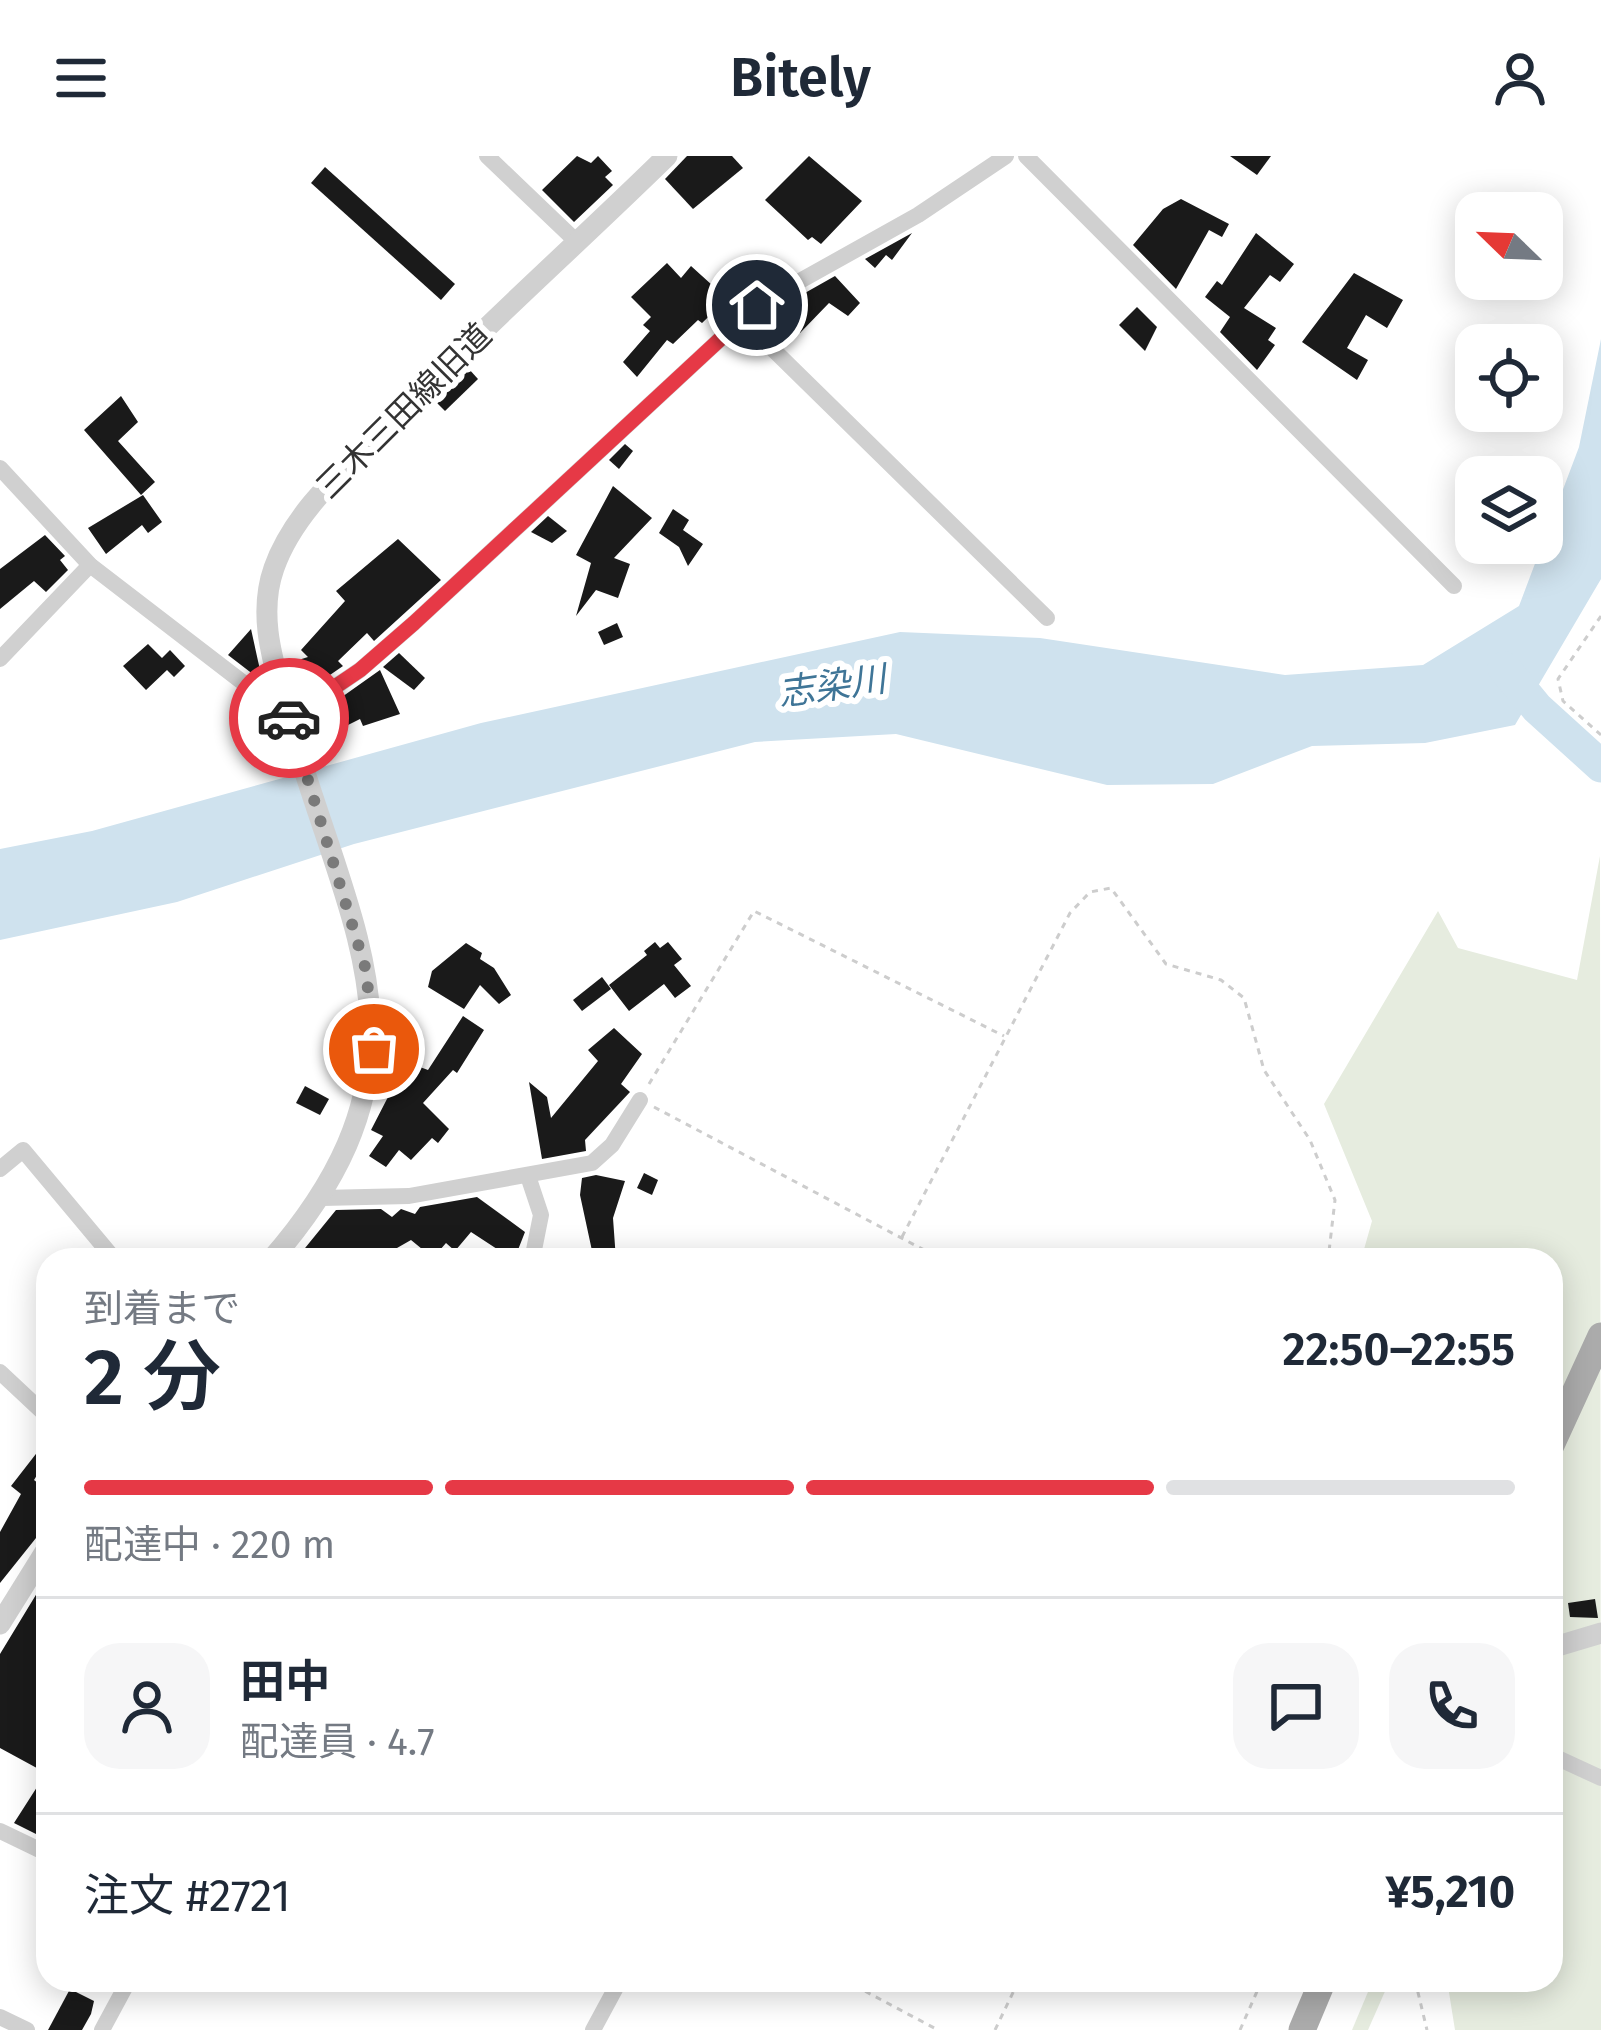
<!DOCTYPE html>
<html lang="ja">
<head>
<meta charset="utf-8">
<style>
	:root { --surface:#fff; --page:#f6f6f7; --text:#1f2937; --muted:#747a83; --line:#e0e1e3; --accent:#e63946 }
	body { margin:0; font-family:"Fira Sans","Noto Sans JP",sans-serif; background:var(--page); color:var(--text); height:100vh; display:flex; flex-direction:column; font-size:45px; white-space:nowrap }
	* { box-sizing:border-box; margin:0 }
	p { font-size:39px; color:var(--muted) }
	.icon { flex:none; width:66px; height:66px; fill:none; stroke:currentColor; stroke-width:2; stroke-linecap:round; stroke-linejoin:round }
	.map { position:relative; flex:1; overflow:hidden }
	.sheet { position:absolute; left:36px; top:1092px; width:1527px; height:744px; display:flex; flex-direction:column; background:var(--surface); border-radius:36px; box-shadow:0 6px 30px #0003 }
	.sheet>* { flex:none }
	.needle { width:78px; rotate:293deg }
	.tools { position:absolute; left:1455px; top:36px; display:grid; gap:24px }
	.tools a { display:grid; place-items:center; width:108px; height:108px; border-radius:24px; background:var(--surface); box-shadow:0 6px 30px #0003; font-size:60px }
	.pin { position:absolute; display:grid; place-items:center; width:102px; height:102px; color:#fff; margin:-51px; border:6px solid #fff; border-radius:50%; box-shadow:0 3px 12px #0007 }
	.courier { position:absolute; display:grid; place-items:center; width:120px; height:120px; margin:-60px; border:9px solid #e63946; border-radius:50%; background:#fff; color:#222; box-shadow:0 3px 15px #0007 }
	.overview em { font-style:normal; font-weight:600 }
	.overview div { display:flex; flex-direction:column-reverse }
	.overview { display:flex; align-items:center; justify-content:space-between; height:204px; padding:0 48px }
	h1 { font-size:78px; font-weight:600; line-height:90px }
	.bar { display:grid; grid-template-columns:repeat(4,1fr); gap:18px 12px; align-content:center; height:144px; padding:0 48px }
	.bar i { height:15px; border-radius:9px; background:var(--line) }
	.bar .active { background:var(--accent) }
	.bar p { grid-column:span 4 }
	.line { display:flex; align-items:center; gap:30px; padding:0 48px; border-top:3px solid var(--line) }
	.line div { flex:1 }
	.round { display:grid; place-items:center; flex:none; width:126px; height:126px; border-radius:36px; background:var(--page) }
	header { display:flex; justify-content:space-between; align-items:center; height:156px; padding:0 48px; background:var(--surface); font-size:54px; font-weight:600 }
	.map>svg:first-child { display:block }
</style>
</head>
<body>
<header><svg class="icon" aria-label="menu" viewBox="0 0 24 24"><path d="M4 6h16M4 12h16M4 18h16"/></svg>Bitely<svg class="icon" aria-label="person" viewBox="0 0 24 24"><circle cx="12" cy="8" r="4"/><path d="M4 21q1-7 8-7t8 7"/></svg></header>
<div class="map">
<svg width="1601" height="1874" viewBox="0 0 1601 1874">
	<rect width="100%" height="100%" fill="#fff"/>
	<!-- green -->
	<g fill="#e6ecdf">
		<path d="M1600,700l1,1174h-146l-8,-50h104v-720h-190l11,-39 -48,-117 114,-193 20,37 119,32z"/>
		<path d="M1373,1824h17l-22,50h-16z"/>
	</g>
	<!-- water -->
	<path fill="#cfe2ee" d="M1601,183v240l-86,146 -90,18 -113,3 -99,38 -106,1 -211,-51 -141,8 -401,102 -177,58 -177,38v-91l92,-18 389,-108 419,-91 140,6 245,37 138,-10 96,-59 60,-159z"/>
	<g fill="none" stroke-linecap="round" stroke-linejoin="round">
		<!-- river -->
		<path stroke="#cfe2ee" stroke-width="33" d="M1504,512l33,40 64,58"/>
	</g>
	<!-- building -->
	<g fill="#1a1a1a">
		<path d="M577,0l14,7 7,-7 14,15 -7,6 8,8 -39,37 -32,-32z"/>
		<path d="M687,0h45l11,12 -50,41 -28,-30z"/>
		<path d="M809,0l53,45 -41,43 -9,-7 -4,3 -43,-40z"/>
		<path d="M1230,0h41l-14,19z"/>
		<path d="M325,11l130,117 -14,16 -130,-117z"/>
		<path d="M1181,43l48,25 -7,13 -13,-7 -33,59 -43,-44 30,-36z"/>
		<path d="M912,77l-20,27 -6,-5 -11,13 -10,-9z"/>
		<path d="M1256,77l38,31 -14,18 -10,-7 -26,33 32,20 -8,12 7,5 -18,25 -37,-38 10,-15 -25,-20 12,-16 5,4z"/>
		<path d="M667,107l14,15 10,-12 21,19 9,-11 22,22 -12,11 -6,-6 -23,22 -4,-3 -25,24 -6,-4 -30,37 -14,-15 27,-31 -7,-6 8,-8 -20,-20z"/>
		<path d="M1354,117l49,27 -16,28 -21,-13 -19,33 21,12 -11,20 -55,-38z"/>
		<path d="M835,120l25,27 -12,13 -19,-13 -29,30 -27,-22z"/>
		<path d="M1137,151l20,20 -12,24 -26,-26z"/>
		<path d="M468,212l10,11 -33,32 -10,-10z"/>
		<path d="M121,240l17,26 -20,19 37,41 -14,13 -57,-65z"/>
		<path d="M625,288l8,7 -14,18 -10,-9z"/>
		<path d="M613,330l39,32 -38,40 16,6 -12,34 -22,-8 -20,26 15,-53 -15,-8z"/>
		<path d="M143,339l19,27 -14,11 -6,-8 -36,29 -18,-26z"/>
		<path d="M673,353l16,11 -6,10 20,14 -15,22 -9,-19 -20,-14z"/>
		<path d="M548,360l19,15 -15,12 -21,-11z"/>
		<path d="M45,379l20,21 -5,4 8,10 -22,22 -12,-11 -34,28v-40z"/>
		<path d="M398,383l43,41 -67,61 -7,-8 -29,28 5,5 -45,31 -9,-34 19,-6 -7,-7 44,-49 -9,-10z"/>
		<path d="M617,467l6,14 -19,8 -6,-13z"/>
		<path d="M251,473l7,32 5,21 -35,-27z"/>
		<path d="M148,488l14,14 8,-8 15,16 -11,11 -7,-7 -21,20 -23,-24z"/>
		<path d="M399,497l26,25 -11,12 -31,-23z"/>
		<path d="M380,514l20,44 -37,12 -3,-7 -42,21 -10,-19z"/>
		<path d="M262,575l21,19 6,20 -37,-27z"/>
		<path d="M655,786l5,6 8,-6 14,17 -8,6 17,21 -16,12 -11,-14 -35,27 -20,-26 38,-30 -3,-4z"/>
		<path d="M466,787l16,10 -2,6 14,9 17,27 -12,9 -19,-19 -16,24 -36,-22 4,-16z"/>
		<path d="M602,821l9,12 -29,22 -9,-11z"/>
		<path d="M463,860l21,14 -27,43 -4,-3 -30,33 26,26 -11,14 -6,-5 -21,22 -12,-10 -13,17 -17,-11 14,-20 -12,-6 17,-33 -6,-2 11,-38 35,13z"/>
		<path d="M614,872l28,26 -21,30 9,8 -45,48 1,11 -44,8 -13,-77 18,15 4,21 47,-57 -10,-11z"/>
		<path d="M305,930l24,13 -9,16 -24,-12z"/>
		<path d="M644,1017l14,7 -6,15 -15,-7z"/>
		<path d="M596,1019l29,6 -12,37 3,42h-22l-14,-65 2,-17z"/>
		<path d="M477,1041l48,35 -11,28 -43,-28 -16,19 -9,-8 -13,15 -22,-18 -35,20h-64l-11,-7 35,-43 45,-1 11,8 9,-8 14,5 5,-7z"/>
		<path d="M39,1294l9,7 -14,23 14,11 -6,25 6,16 -12,6 -36,45v-51l21,-38 -10,-8z"/>
		<path d="M48,1419v109l-10,33 10,5v105l-6,10 -28,-14 32,-50 -46,-25v-94z"/>
		<path d="M1595,1443l3,19 -28,-1 -2,-14z"/>
		<path d="M70,1833l24,12 -3,13 -9,16h-34z"/>
	</g>
	<g fill="none" stroke-linecap="round" stroke-linejoin="round">
		<!-- path -->
		<g stroke="#cdcdcd" stroke-width="3" stroke-dasharray="6 6" stroke-linecap="butt">
			<path d="M1601,460l-43,63 5,22 38,34"/>
			<path d="M649,928l105,-173 250,125"/>
			<path d="M654,951l289,153"/>
			<path d="M902,1081l168,-324 20,-21 21,-4 55,76 55,16 23,18 20,72 46,70 25,60 -7,60"/>
			<path d="M844,1824l94,50"/>
			<path d="M1415,1824l12,50"/>
			<path d="M995,1874l24,-50"/>
			<path d="M1240,1874l22,-50"/>
		</g>
		<!-- minor -->
		<g stroke="#d0d0d0" stroke-width="16">
			<path d="M487,0l91,87"/>
			<path d="M1026,0l428,430"/>
			<path d="M743,164l304,298"/>
			<path d="M0,312l90,97 199,153 71,-48 54,-47 343,-318 161,-90 88,-59"/>
			<path d="M0,503l90,-94"/>
			<path d="M0,1013l23,-19 92,110"/>
			<path d="M528,1020l13,39 -9,45"/>
			<path d="M322,1042l87,-2 183,-33 20,-18 28,-45"/>
			<path d="M0,1216l48,45"/>
			<path d="M1551,1599l50,23"/>
			<path d="M0,1675l48,23"/>
			<path d="M0,1861l27,13"/>
			<path d="M102,1874l27,-50"/>
			<path d="M593,1874l27,-50"/>
		</g>
		<!-- tertiary -->
		<g stroke="#d0d0d0" stroke-width="21">
			<path d="M271,1104c177,-203 76,-329 15,-550 -12,-46 -29,-94 -12,-142 20,-57 71,-99 112,-141 90,-93 188,-180 281,-271"/>
			<path d="M0,1468l48,-77"/>
			<path d="M1551,1492l50,-15"/>
		</g>
		<!-- primary -->
		<g stroke="#ababab" stroke-width="27">
			<path d="M1551,1289l50,-109"/>
			<path d="M1302,1874l21,-50"/>
		</g>
	</g>
	<g fill="none" stroke-linecap="round" stroke-linejoin="round">
		<!-- done -->
		<path stroke="#7a7a7a" stroke-width="12" stroke-dasharray="0 21.6" d="M289,562l77,252 8,79"/>
		<!-- route -->
		<path stroke="#e63946" stroke-width="15" d="M289,562l71,-48 54,-47 343,-318"/>
	</g>
	<g text-anchor="middle" dominant-baseline="central" stroke-width="12" stroke-linejoin="round" paint-order="stroke">
		<!-- street labels -->
		<g font-size="33" fill="#333" stroke="#fff">
			<text transform="translate(404 255) rotate(-45)">三木三田線旧道</text>
		</g>
		<!-- water labels -->
		<g font-size="36" font-style="italic" fill="#3f7597" stroke="#fff">
			<text transform="translate(832 530) rotate(-8)">志染川</text>
		</g>
	</g>
</svg>
<div class="tools">
<a><svg class="needle" viewBox="-14 -14 28 28"><path d="M0-13l5 13h-10z" fill="#e53935"/><path d="M0 13l5-13h-10z" fill="#747a83"/></svg></a>
<a><svg class="icon" aria-label="locate" viewBox="0 0 24 24"><circle cx="12" cy="12" r="6"/><path d="M12 2v4M12 18v4M2 12h4M18 12h4"/></svg></a>
<a><svg class="icon" aria-label="layers" viewBox="0 0 24 24"><path d="M12 4l9 5-9 5-9-5zM3 14l9 5 9-5"/></svg></a>
</div>
<div class="pin" style="left:374px;top:893px;background:#ea580c"><svg class="icon" aria-label="bag" viewBox="0 0 24 24"><path d="M5 8h14l-1 12H6zM9 8a3 3 0 0 1 6 0"/></svg></div>
<div class="pin" style="left:757px;top:149px;background:#1f2937"><svg class="icon" aria-label="home" viewBox="0 0 24 24"><path d="M3 11l9-7 9 7M6 9v11h12V9"/></svg></div>
<div class="courier" style="left:289px;top:562px"><svg class="icon" aria-label="car" viewBox="0 0 24 24"><path d="M5 17H2v-5l4-1 3-4h7l3 4 3 1v5h-3M9 17h6M6 11h13"/><circle cx="7" cy="17" r="2"/><circle cx="17" cy="17" r="2"/></svg></div>
<section class="sheet">
<div class="overview"><div><h1>2 分</h1><p>到着まで</p></div><em>22:50–22:55</em></div>
<div class="bar"><i class="active"></i><i class="active"></i><i class="active"></i><i></i><p>配達中 · 220 m</p></div>
<div class="line" style="height:216px"><a class="round"><svg class="icon" aria-label="person" viewBox="0 0 24 24"><circle cx="12" cy="8" r="4"/><path d="M4 21q1-7 8-7t8 7"/></svg></a><div><b>田中</b><p>配達員 · 4.7</p></div><a class="round"><svg class="icon" aria-label="chat" viewBox="0 0 24 24"><path d="M4 5h16v11H9l-5 4z"/></svg></a><a class="round"><svg class="icon" aria-label="phone" viewBox="0 0 24 24"><path d="M5 4h4l2 5-3 2q2 4 5 5l2-3 5 2v4C11 20 4 13 5 4z"/></svg></a></div>
<div class="line" style="height:156px"><div>注文 #2721</div><b>¥5,210</b></div>
</section>
</div>
</body>
</html>
